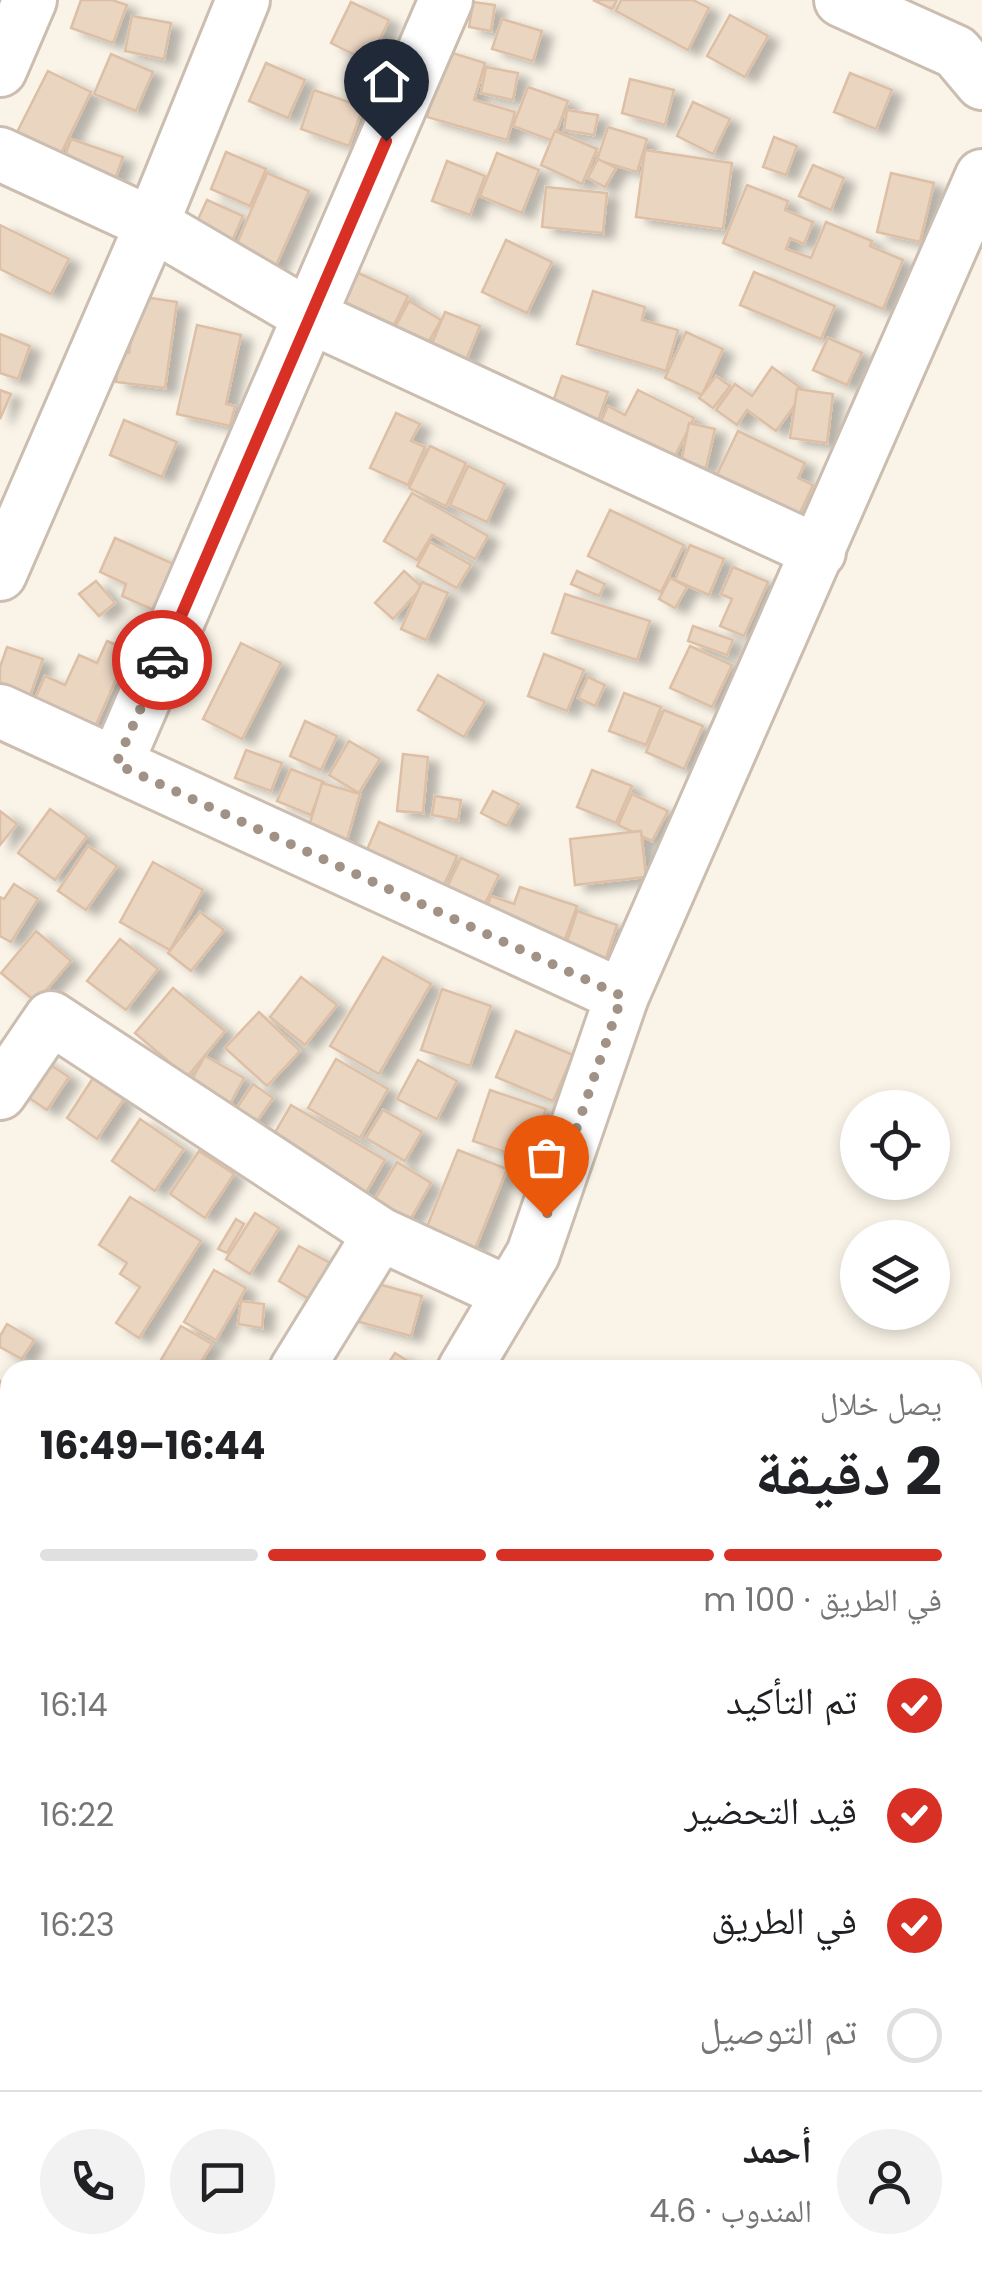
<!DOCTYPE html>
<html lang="ar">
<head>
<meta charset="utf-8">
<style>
	:root { --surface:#fff; --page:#f2f2f2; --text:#202124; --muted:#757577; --line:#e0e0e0; --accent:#d93025 }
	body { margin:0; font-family:Poppins,"Noto Naskh Arabic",sans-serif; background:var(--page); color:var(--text); direction:rtl; height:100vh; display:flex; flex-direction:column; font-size:38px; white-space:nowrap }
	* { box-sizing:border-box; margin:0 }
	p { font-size:32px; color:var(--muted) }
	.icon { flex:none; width:55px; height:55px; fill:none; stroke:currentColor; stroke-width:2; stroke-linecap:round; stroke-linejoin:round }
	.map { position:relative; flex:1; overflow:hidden; direction:ltr }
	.panel { position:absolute; left:0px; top:1360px; width:982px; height:932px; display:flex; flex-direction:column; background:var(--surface); border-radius:30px 30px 0 0; box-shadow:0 5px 15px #0003; direction:rtl }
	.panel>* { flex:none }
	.fabs { position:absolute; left:840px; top:1090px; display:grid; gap:20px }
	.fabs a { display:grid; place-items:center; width:110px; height:110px; border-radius:50%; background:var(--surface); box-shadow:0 5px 15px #0003; font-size:50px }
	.pin { position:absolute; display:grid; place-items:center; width:85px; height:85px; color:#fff; margin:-102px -42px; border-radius:50% 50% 50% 0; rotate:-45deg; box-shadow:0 0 10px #0007 }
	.pin .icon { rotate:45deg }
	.courier { position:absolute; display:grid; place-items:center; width:100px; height:100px; margin:-50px; border:8px solid #d93025; border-radius:50%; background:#fff; color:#222; box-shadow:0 2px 12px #0007 }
	.overview em { font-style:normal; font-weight:700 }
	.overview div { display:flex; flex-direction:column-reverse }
	.overview { display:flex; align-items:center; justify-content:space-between; height:170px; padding:0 40px }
	h1 { font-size:65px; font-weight:700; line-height:75px }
	.bar { display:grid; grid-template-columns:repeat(4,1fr); gap:15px 10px; align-content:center; height:120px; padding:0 40px }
	.bar i { height:12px; border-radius:8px; background:var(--line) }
	.bar .on { background:var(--accent) }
	.bar p { grid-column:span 4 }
	.line { display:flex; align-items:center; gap:25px; padding:0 40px; border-top:2px solid var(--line) }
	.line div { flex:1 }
	.round { display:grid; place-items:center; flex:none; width:105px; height:105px; border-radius:52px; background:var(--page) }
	ol { padding:0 40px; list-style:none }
	li { display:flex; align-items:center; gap:30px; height:110px }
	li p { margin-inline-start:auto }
	li .icon { padding:10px; border-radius:50%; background:var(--accent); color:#fff; stroke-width:4 }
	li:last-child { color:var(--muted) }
	li i { width:55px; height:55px; border:5px solid var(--line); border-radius:50% }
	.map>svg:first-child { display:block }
</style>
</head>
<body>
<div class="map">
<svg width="982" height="2291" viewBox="0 0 982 2291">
	<defs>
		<filter id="shadow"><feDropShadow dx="11" dy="6" stdDeviation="5" flood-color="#0004"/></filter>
	</defs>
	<rect width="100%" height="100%" fill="#faf4e8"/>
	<!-- building -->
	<g fill="#ead5c1" stroke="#ddbfa5" stroke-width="2.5" filter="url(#shadow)">
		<path d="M81,0h31l15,5 -14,38 -42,-15z"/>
		<path d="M593,0h24l-5,9z"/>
		<path d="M621,0h72l16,8 -21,42 -72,-39z"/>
		<path d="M351,2l38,18 -20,42 -38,-19z"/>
		<path d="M473,2l22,3 -4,26 -22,-4z"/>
		<path d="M730,15l38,21 -23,41 -38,-21z"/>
		<path d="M132,16l39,7 -7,36 -39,-8z"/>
		<path d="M502,19l40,12 -9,30 -41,-12z"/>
		<path d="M446,51l39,12 -11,37 41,12 -8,28 -80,-23z"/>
		<path d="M111,54l42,18 -17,39 -42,-17z"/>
		<path d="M266,63l39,17 -17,38 -39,-17z"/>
		<path d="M486,67l32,6 -5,27 -32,-7z"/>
		<path d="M48,71l43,21 -42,86 -44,-22z"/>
		<path d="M850,73l42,17 -16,39 -42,-17z"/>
		<path d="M630,79l44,11 -9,35 -43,-12z"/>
		<path d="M528,87l40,14 -15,40 -40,-15z"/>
		<path d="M314,90l49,17 -14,39 -48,-17z"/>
		<path d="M693,102l37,17 -17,35 -36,-18z"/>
		<path d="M567,110l31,5 -4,20 -30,-5z"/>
		<path d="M608,127l39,12 -10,33 -40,-12z"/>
		<path d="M555,131l42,18 -15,35 -41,-19z"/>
		<path d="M774,137l23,9 -11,29 -23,-8z"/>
		<path d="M71,139l52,18 -14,39 -52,-18z"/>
		<path d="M645,150l87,13 -9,66 -87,-12z"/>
		<path d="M226,152l40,17 -16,37 -39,-17z"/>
		<path d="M497,153l42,17 -17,43 -42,-17z"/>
		<path d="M598,159l18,9 -11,19 -17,-9z"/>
		<path d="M447,161l38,15 -15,39 -38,-14z"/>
		<path d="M813,165l31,13 -13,32 -32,-14z"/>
		<path d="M267,173l42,18 -35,79 -41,-17z"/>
		<path d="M891,173l43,10 -14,59 -43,-10z"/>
		<path d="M747,185l41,16 -3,9 28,12 -9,22 -14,-6 -4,11 25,9 15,-36 46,19 -2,5 33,14 -20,49 -160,-66z"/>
		<path d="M546,187l61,6 -4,40 -61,-6z"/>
		<path d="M207,200l36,16 -17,39 -37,-16z"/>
		<path d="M0,225l69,34 -18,35 -51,-25z"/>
		<path d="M506,240l46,22 -25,51 -45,-21z"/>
		<path d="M350,269l58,27 -14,29 -58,-27z"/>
		<path d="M754,272l81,34 -14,33 -81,-34z"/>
		<path d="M593,291l52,16 -3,13 36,10 -12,41 -89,-27z"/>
		<path d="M137,296l40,6 -12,86 -49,-6 4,-31 9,2z"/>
		<path d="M409,301l32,19 -19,33 -31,-18z"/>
		<path d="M445,312l35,14 -14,34 -35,-14z"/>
		<path d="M197,325l44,10 -15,69 9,2 -5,20 -53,-12z"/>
		<path d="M686,332l37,17 -21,46 -37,-17z"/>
		<path d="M0,334l30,12 -12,33 -18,-6z"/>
		<path d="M828,338l34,15 -15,32 -34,-15z"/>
		<path d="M772,367l33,24 -29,40 -29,-21 -10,15 -21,-15 19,-26 17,12z"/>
		<path d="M562,376l46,16 -13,37 -46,-16z"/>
		<path d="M716,376l14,10 -17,22 -14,-10z"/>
		<path d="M797,389l36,5 -6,49 -37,-5z"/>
		<path d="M0,390l11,4 -11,25z"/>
		<path d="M638,390l56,28 -23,46 -73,-36 10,-22 17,9z"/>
		<path d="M396,413l24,11 -9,17 14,6 -17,38 -38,-17z"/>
		<path d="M124,420l53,22 -15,35 -52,-22z"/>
		<path d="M689,423l26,6 -9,39 -25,-5z"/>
		<path d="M738,431l67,32 -7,15 15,7 -18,39 -83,-39z"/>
		<path d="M430,446l36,17 -20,43 -37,-18z"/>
		<path d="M468,466l37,18 -18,38 -37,-17z"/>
		<path d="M412,493l76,43 -13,23 -43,-24 -15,25 -33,-19z"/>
		<path d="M610,510l74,35 -23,47 -73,-36z"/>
		<path d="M115,538l63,28 -20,46 -36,-16 4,-12 -26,-12z"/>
		<path d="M430,542l41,23 -14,23 -40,-22z"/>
		<path d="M690,545l34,14 -15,36 -34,-15z"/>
		<path d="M733,567l35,15 -24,54 -24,-10 12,-27 -11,-5z"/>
		<path d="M404,571l18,16 -29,32 -18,-16z"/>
		<path d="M577,571l28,13 -6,12 -28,-12z"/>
		<path d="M670,578l17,9 -12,21 -16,-9z"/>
		<path d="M96,581l19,22 -16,13 -20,-22z"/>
		<path d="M422,582l26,11 -22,47 -25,-11z"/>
		<path d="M565,594l85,27 -13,39 -85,-27z"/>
		<path d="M693,626l40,14 -6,15 -39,-14z"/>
		<path d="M107,641l22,9 -41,93 -61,-26 18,-41 20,9 14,-30 18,8z"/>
		<path d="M241,643l40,20 -39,76 -39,-20z"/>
		<path d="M690,646l42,19 -20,42 -42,-19z"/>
		<path d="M7,647l36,12 -17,48 -26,-9v-31z"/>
		<path d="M544,654l40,16 -17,41 -39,-15z"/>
		<path d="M438,675l47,27 -21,35 -46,-27z"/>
		<path d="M588,677l17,8 -10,21 -17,-8z"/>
		<path d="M624,693l37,14 -15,38 -37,-14z"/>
		<path d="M664,710l39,16 -19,43 -38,-17z"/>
		<path d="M305,721l32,15 -16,34 -31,-14z"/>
		<path d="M349,741l31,18 -21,34 -30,-18z"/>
		<path d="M246,750l36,13 -11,28 -36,-13z"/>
		<path d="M403,754l25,3 -5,56 -26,-2z"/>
		<path d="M291,769l33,13 -13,33 -34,-14z"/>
		<path d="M592,770l40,16 -16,37 -39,-16z"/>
		<path d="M322,783l38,11 -17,60 -39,-11z"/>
		<path d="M493,791l26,13 -12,22 -26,-13z"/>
		<path d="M632,794l36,17 -16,30 -34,-16z"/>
		<path d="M435,796l26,4 -3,20 -26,-5z"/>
		<path d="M50,809l37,27 -32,44 -37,-27z"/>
		<path d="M0,811l17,13 -17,21z"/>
		<path d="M379,822l78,34 -21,47 -77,-35z"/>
		<path d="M641,831l5,46 -71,8 -5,-46z"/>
		<path d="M88,846l29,20 -31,44 -28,-19z"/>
		<path d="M461,858l38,17 -22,45 -37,-18z"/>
		<path d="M153,862l50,28 -33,60 -50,-28z"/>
		<path d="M14,884l24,15 -27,43 -11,-6v-39l4,2z"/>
		<path d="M520,887l57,19 -17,47 -79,-28 10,-29 23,8z"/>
		<path d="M577,911l40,14 -16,48 -40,-13z"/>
		<path d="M200,912l24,18 -33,41 -23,-18z"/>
		<path d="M36,931l35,30 -35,41 -35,-29z"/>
		<path d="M120,939l38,30 -32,41 -39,-29z"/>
		<path d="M383,957l48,27 -52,90 -49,-28z"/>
		<path d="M301,977l36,28 -32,40 -35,-28z"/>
		<path d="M173,988l52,43 -38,46 -52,-44z"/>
		<path d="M442,989l49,17 -21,60 -49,-16z"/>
		<path d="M259,1012l41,39 -33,35 -42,-38z"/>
		<path d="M516,1031l57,24 -20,46 -57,-24z"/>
		<path d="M35,1055l34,22 -22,33 -34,-23z"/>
		<path d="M205,1056l39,22 -23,43 -40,-22z"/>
		<path d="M336,1059l52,30 -28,49 -52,-30z"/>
		<path d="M418,1060l39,21 -20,38 -40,-20z"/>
		<path d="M93,1078l31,21 -27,40 -30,-21z"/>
		<path d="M253,1084l20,14 -25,36 -20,-13z"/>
		<path d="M490,1090l56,19 -18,51 -55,-19z"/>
		<path d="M291,1105l94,55 -24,41 -94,-55z"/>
		<path d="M383,1110l39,22 -17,29 -39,-23z"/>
		<path d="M140,1119l44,30 -29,42 -43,-30z"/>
		<path d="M458,1150l49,19 -32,80 -49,-20z"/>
		<path d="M199,1151l35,23 -29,44 -35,-24z"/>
		<path d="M397,1162l34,21 -25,44 -35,-21z"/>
		<path d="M130,1197l71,44 -62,97 -23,-15 24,-36 -20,-13 7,-11 -28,-18z"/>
		<path d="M255,1213l24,15 -29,46 -24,-15z"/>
		<path d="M236,1219l8,5 -17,29 -9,-4z"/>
		<path d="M299,1246l31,17 -21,36 -30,-18z"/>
		<path d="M214,1270l32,18 -30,52 -32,-18z"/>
		<path d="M363,1280l59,16 -11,40 -59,-16z"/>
		<path d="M241,1301l23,3 -2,24 -24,-4z"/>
		<path d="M7,1324l27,16 -12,19 -22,-12v-11z"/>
		<path d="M181,1326l31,18 -16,26h-41z"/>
		<path d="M395,1353l27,17h-38z"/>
		<path d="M0,1381l10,8v22l-10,13z"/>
		<path d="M0,1463l10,8v11l-10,13z"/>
		<path d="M2,1499l8,6v20l-10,-7z"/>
		<path d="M0,1540l10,3v40l-10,-3z"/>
		<path d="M0,1729l10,7 -2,38 -8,-5z"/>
		<path d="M0,1775l10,5 -10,20z"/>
		<path d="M10,1875v30l-10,-5v-7z"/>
		<path d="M0,1931l10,11v19l-10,9z"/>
		<path d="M10,1981v39l-10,-6v-16z"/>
		<path d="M0,2027l10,7v44l-10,15z"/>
		<path d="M10,2232v50h55l-10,9h-41l-14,-16v-34z"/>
		<path d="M138,2282h93l5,9h-113z"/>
		<path d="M394,2282h113l2,9h-113z"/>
		<path d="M767,2282h132l20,9h-156z"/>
	</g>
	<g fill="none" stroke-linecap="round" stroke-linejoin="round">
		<defs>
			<g id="minor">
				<path d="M841,0l115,52 26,31"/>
				<path d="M0,70l30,-70"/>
				<path d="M0,154l152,70 159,93 508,235"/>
				<path d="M0,574l152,-350 91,-224"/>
				<path d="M0,711l622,285"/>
				<path d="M116,764l330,-764"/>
				<path d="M0,1093l51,-75 329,216 128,59"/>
				<path d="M296,1370l84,-136"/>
				<path d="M464,1370l69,-116 89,-258 360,-820"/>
				<path d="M0,1850l10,-16"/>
				<path d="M0,2132l10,-15"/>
				<path d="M354,2291l2,-9"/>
				<path d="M630,2291l4,-9"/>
			</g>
		</defs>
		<!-- minor casing -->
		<use href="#minor" stroke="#cbbdaf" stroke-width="58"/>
		<!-- minor -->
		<use href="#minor" stroke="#fff" stroke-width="52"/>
	</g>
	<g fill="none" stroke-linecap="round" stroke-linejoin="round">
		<!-- done -->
		<path stroke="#a19285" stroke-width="10" stroke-dasharray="0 18" d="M162,660l-46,104 506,232 -76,221"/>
		<!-- route -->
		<path stroke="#d93025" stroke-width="12" d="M162,660l224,-519"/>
	</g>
</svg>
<div class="fabs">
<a><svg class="icon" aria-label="locate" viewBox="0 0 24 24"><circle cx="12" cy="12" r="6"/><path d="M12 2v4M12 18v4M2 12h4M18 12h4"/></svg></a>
<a><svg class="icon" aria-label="layers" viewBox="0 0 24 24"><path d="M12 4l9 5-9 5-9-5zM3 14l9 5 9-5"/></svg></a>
</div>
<div class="pin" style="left:546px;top:1217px;background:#ea580c"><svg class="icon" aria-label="bag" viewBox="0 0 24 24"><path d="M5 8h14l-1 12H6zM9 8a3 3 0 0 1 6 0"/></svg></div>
<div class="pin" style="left:386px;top:141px;background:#1f2937"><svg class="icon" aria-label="home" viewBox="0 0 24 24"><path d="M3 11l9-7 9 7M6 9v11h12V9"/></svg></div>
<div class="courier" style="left:162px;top:660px"><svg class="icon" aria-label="car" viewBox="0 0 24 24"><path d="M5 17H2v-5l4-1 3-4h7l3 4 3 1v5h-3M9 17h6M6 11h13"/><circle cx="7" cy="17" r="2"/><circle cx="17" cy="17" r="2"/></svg></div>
<section class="panel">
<div class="overview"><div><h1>2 دقيقة</h1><p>يصل خلال</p></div><em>16:44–16:49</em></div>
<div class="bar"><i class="on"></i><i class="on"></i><i class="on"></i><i></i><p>في الطريق · 100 m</p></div>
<ol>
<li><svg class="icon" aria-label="check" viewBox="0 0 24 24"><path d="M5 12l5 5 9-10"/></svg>تم التأكيد<p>16:14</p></li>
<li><svg class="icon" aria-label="check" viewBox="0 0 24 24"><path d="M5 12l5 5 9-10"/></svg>قيد التحضير<p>16:22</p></li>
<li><svg class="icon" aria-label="check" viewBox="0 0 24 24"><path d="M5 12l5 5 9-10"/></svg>في الطريق<p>16:23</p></li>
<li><i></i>تم التوصيل</li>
</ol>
<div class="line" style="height:180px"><a class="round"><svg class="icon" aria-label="person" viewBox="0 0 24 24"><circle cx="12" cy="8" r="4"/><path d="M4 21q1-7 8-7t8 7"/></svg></a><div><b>أحمد</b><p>المندوب · 4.6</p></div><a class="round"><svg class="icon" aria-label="chat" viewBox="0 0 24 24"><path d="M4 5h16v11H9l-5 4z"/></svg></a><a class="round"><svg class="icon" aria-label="phone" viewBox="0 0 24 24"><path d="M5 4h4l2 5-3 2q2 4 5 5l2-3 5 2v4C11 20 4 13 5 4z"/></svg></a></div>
</section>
</div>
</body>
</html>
